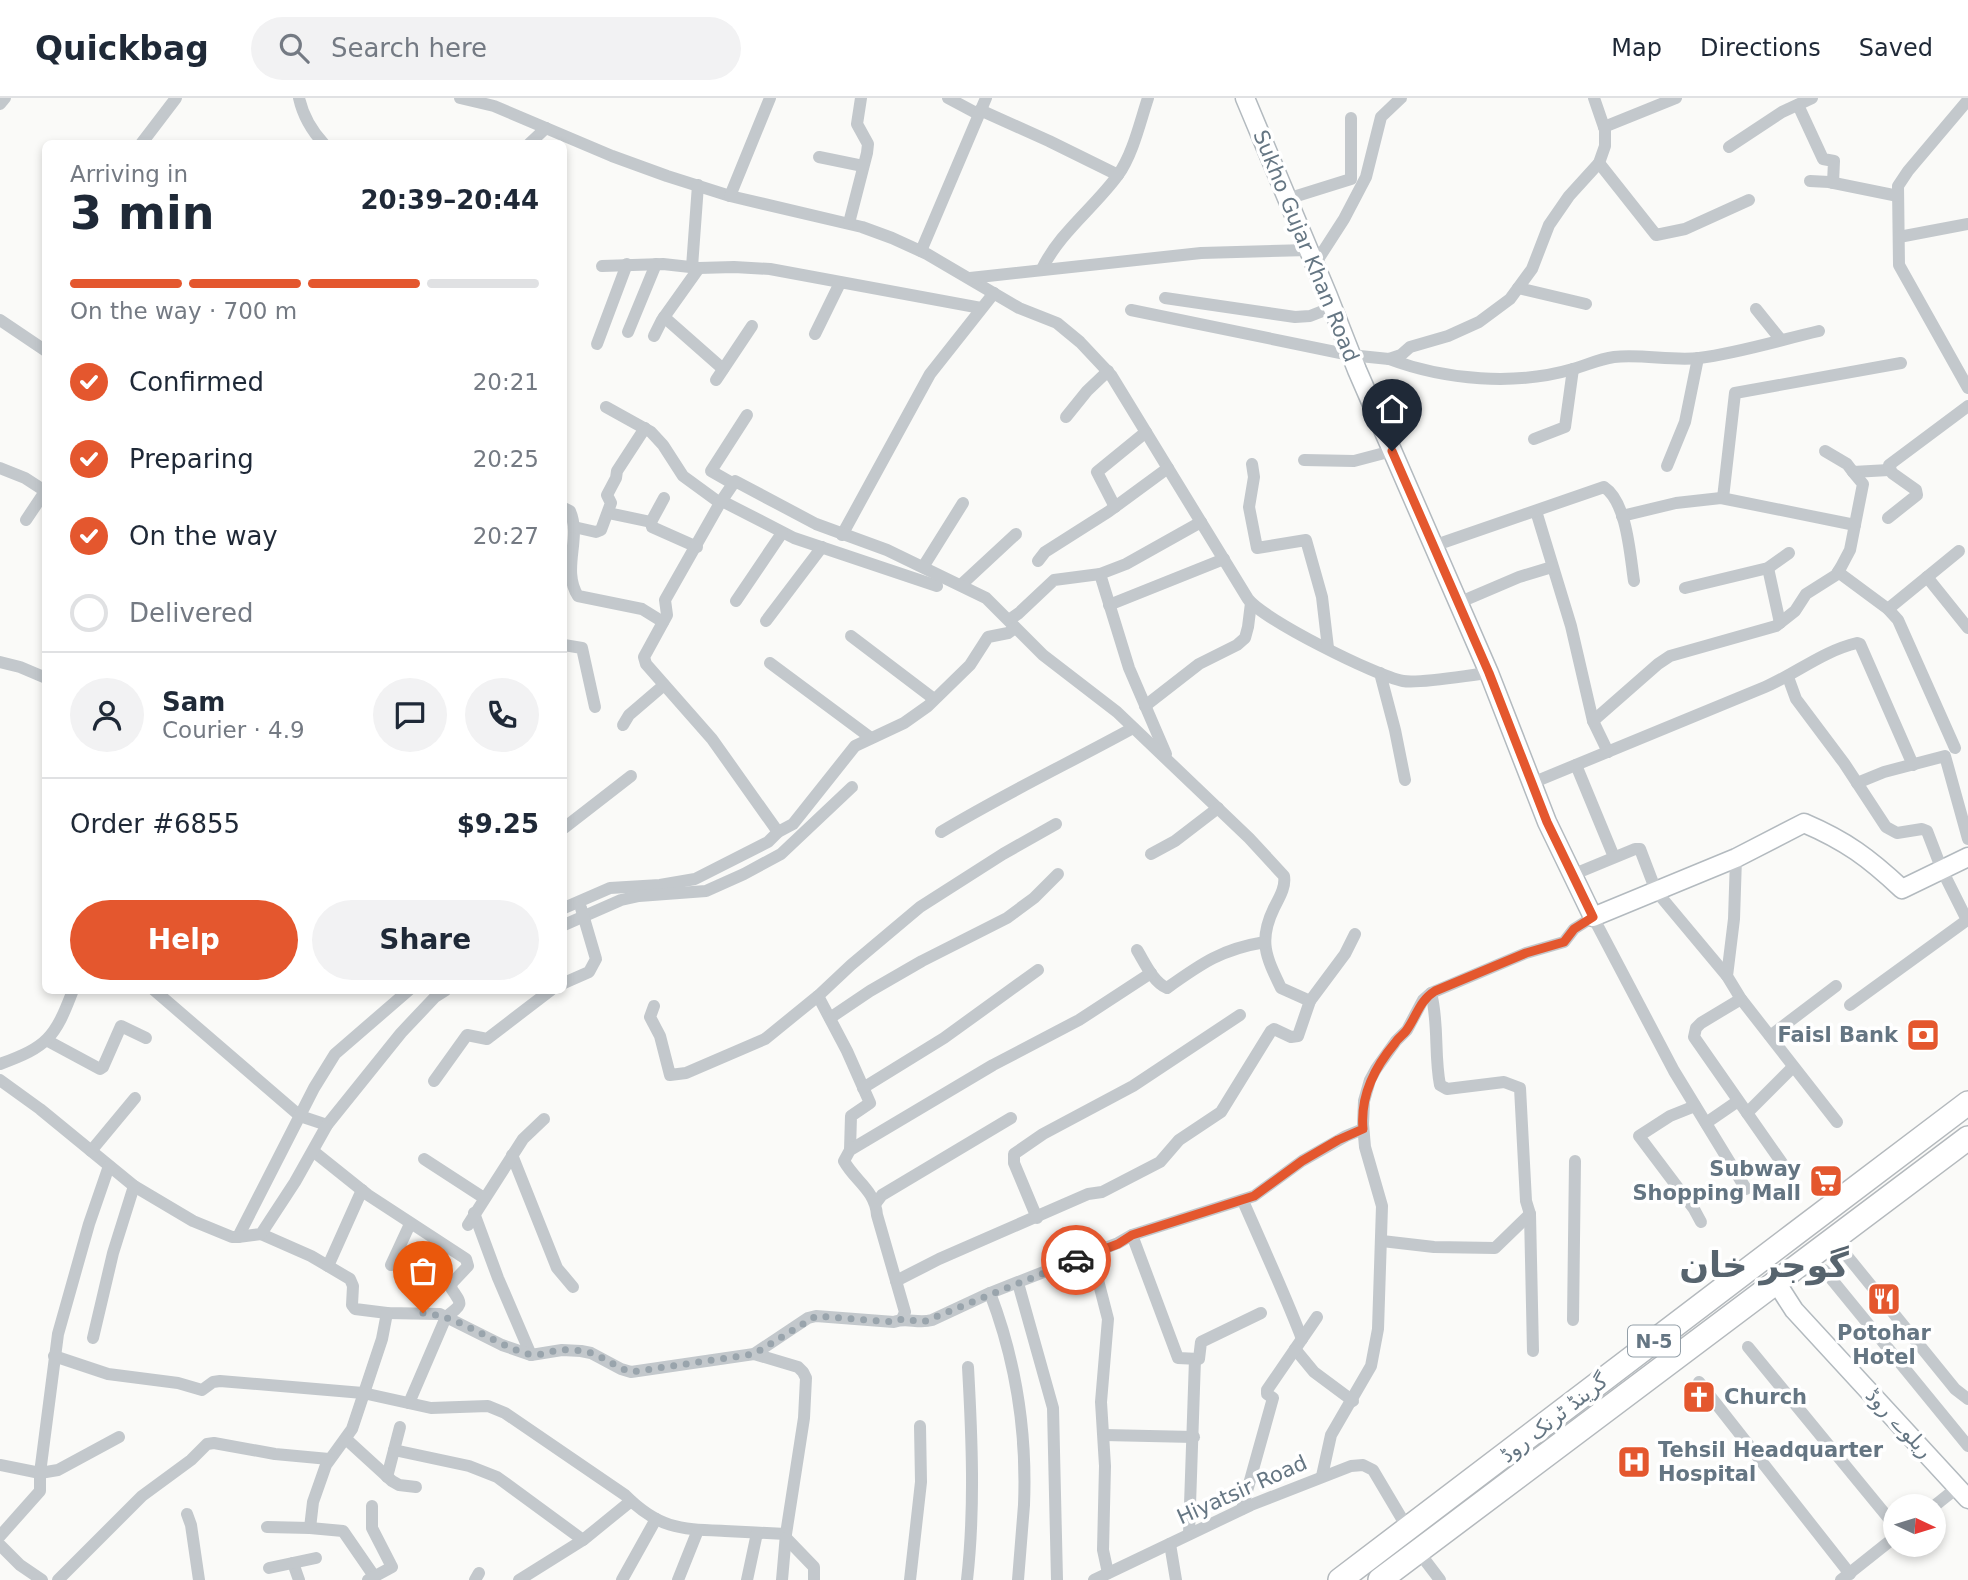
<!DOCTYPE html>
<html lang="en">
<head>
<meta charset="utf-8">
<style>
	:root { --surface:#fff; --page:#f2f2f3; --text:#1f2937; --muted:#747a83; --line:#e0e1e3; --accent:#e4572e }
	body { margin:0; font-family:"DejaVu Sans","Noto Naskh Arabic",sans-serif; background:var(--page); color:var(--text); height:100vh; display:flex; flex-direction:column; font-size:26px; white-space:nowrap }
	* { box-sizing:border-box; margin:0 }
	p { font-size:23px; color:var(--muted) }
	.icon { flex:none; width:38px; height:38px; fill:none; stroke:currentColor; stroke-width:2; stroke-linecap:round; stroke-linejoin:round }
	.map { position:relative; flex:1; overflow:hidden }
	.side { position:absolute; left:42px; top:42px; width:525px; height:854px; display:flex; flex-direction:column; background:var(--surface); border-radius:10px; box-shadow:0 4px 10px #0003 }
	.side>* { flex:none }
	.needle { width:46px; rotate:94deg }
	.controls { position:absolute; left:1883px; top:1396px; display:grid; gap:14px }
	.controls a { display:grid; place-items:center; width:63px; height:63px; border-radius:50%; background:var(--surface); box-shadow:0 4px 10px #0003; font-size:35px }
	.pin { position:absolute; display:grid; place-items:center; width:60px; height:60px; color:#fff; margin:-72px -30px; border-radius:50% 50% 50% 0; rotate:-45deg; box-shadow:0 0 7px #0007 }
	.pin .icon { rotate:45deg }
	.courier { position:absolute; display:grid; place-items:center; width:70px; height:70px; margin:-35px; border:5px solid #e4572e; border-radius:50%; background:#fff; color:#222; box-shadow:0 2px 9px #0007 }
	.head em { font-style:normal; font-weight:600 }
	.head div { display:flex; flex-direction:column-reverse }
	.head { display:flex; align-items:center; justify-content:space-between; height:119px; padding:0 28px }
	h1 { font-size:46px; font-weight:600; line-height:52px }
	.bar { display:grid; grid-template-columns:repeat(4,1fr); gap:10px 7px; align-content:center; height:84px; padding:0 28px }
	.bar i { height:9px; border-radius:5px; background:var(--line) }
	.bar .current { background:var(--accent) }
	.bar p { grid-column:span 4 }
	.line { display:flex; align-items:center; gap:18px; padding:0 28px; border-top:2px solid var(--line) }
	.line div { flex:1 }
	.round { display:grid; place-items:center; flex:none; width:74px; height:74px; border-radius:37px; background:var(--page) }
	ol { padding:0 28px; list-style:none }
	li { display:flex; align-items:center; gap:21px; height:77px }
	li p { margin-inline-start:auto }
	li .icon { padding:7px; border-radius:50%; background:var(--accent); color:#fff; stroke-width:4 }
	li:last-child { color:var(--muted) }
	li i { width:38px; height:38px; border:4px solid var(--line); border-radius:50% }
	.action { display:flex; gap:14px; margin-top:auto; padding:14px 28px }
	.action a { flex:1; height:80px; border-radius:42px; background:var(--accent); color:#fff; font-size:28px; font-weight:600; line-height:80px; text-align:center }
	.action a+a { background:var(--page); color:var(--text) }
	header { display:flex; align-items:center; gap:42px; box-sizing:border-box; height:98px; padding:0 35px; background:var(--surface); border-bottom:2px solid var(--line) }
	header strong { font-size:33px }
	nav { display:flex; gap:38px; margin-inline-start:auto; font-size:24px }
	.search { width:490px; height:63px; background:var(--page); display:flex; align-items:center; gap:18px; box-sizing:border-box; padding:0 24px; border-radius:38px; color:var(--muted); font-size:26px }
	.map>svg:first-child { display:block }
</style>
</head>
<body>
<header>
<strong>Quickbag</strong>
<div class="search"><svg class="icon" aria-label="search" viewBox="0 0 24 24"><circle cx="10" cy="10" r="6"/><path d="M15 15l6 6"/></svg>Search here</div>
<nav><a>Map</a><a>Directions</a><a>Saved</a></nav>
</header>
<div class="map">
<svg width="1968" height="1482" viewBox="0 0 1968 1482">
	<rect width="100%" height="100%" fill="#fafaf8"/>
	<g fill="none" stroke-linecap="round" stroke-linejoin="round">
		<defs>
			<g id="secondary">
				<path d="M1245,0l83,198 29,74 132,303 58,149 46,95 143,-59 68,-35c42,18 65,35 98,66l66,-32"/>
				<path d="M1776,1184l18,28 174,189"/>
			</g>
			<g id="highway">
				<path d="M1340,1482c210,-159 418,-319 628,-477"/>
				<path d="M1380,1482l588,-442"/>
			</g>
		</defs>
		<!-- secondary casing -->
		<use href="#secondary" stroke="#b3babf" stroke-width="21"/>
		<!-- highway casing -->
		<use href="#highway" stroke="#b4b9bd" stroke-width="26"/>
		<!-- street -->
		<g stroke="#c3c8cc" stroke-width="12">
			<path d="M299,0c4,18 12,32 25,46"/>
			<path d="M460,0l34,8 118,50 55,20 63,20 132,31 30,11 35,16 92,54 38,15 23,19 31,33 137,224c16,21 128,77 155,82 18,3 65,-6 86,-8"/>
			<path d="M948,0l30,16"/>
			<path d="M1968,2l-60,71 -10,15 1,79 69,123"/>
			<path d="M0,6l5,-6"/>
			<path d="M1798,7l25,54 11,2 -1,22"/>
			<path d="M980,12l69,31 69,34"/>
			<path d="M1604,29l72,-29"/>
			<path d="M141,46l35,-46"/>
			<path d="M529,46l17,-16"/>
			<path d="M1729,49l53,-35 30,-14"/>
			<path d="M819,59l44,9"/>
			<path d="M1599,65l57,72 29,-6 64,-29"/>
			<path d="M1810,83l19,1 69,14"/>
			<path d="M730,98l40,-98"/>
			<path d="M1287,101l64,-20v-61"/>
			<path d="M849,125l18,-70 1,-9 -11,-20 4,-26"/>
			<path d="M1899,139l69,-13"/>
			<path d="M921,153l65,-153"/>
			<path d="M1315,166l29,-45 22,-42 15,-60 20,-19"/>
			<path d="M602,168l61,-2 36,4 35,-1 36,2 211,39"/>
			<path d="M692,169l6,-82"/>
			<path d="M1042,171c18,-37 52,-61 76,-94 15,-21 22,-53 30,-77"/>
			<path d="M970,180l231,-25 108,-3"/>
			<path d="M1518,190l68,16"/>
			<path d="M1165,200l130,19 15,-1 23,-9"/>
			<path d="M1756,211l25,31"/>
			<path d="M1131,212l219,45 39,4 12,-4 9,-8 38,-11 31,-14 31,-23 22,-30 17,-44 20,-29 30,-33 6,-17v-16l-11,-32"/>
			<path d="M664,219l59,52"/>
			<path d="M0,222l46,31"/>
			<path d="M628,234l28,-68"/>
			<path d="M815,236l25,-51"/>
			<path d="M654,238l8,-16 37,-52"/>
			<path d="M597,246l30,-80"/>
			<path d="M1389,261c56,21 126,27 184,10 14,-4 26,-10 41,-12 28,-3 58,4 85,1 40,-5 81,-18 120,-27"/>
			<path d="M716,282l36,-54"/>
			<path d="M606,309l45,25 12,13 20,31 37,27"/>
			<path d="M1066,319l21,-26 21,-20"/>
			<path d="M1534,341l31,-12 8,-58"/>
			<path d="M1825,353l22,13 6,8 36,-2"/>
			<path d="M1304,362l50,1 38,-10"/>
			<path d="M1252,366l2,13 -5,30 8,41 49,-8 16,57 6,51"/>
			<path d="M1667,368l18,-44 13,-64"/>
			<path d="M0,370l25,10 20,13"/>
			<path d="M732,385l-21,-12 36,-56"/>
			<path d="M1723,400l12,-105 166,-30"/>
			<path d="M722,403l72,37 143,48"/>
			<path d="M1115,409l-18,-35 49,-40"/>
			<path d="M564,410l6,3c12,28 -9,58 8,85l64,13 21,13"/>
			<path d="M1536,413l35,115 22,95 15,31"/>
			<path d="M608,415l43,9 13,-24"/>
			<path d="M1622,418l54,-13 45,-5 134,27"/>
			<path d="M1888,420l29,-23 -1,-5 -24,-17 -3,-8 79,-59"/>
			<path d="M26,422l20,-30"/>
			<path d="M651,424l1,5 45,20"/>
			<path d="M574,429l22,5 5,-2 10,-27 -4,-8 9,-17 1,-7 28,-43"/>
			<path d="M842,437l88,-161 64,-81"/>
			<path d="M1433,448l171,-59c23,15 26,68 30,94"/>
			<path d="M1038,463l7,-9 63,-40 60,-44"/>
			<path d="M923,469l40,-64"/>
			<path d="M1768,470l12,55"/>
			<path d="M1838,474l50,37 10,11 57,128"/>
			<path d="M1100,476l29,94 37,86"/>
			<path d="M1927,479l41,51"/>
			<path d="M962,486l54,-50"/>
			<path d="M1685,490l83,-20 21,-15"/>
			<path d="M736,503l46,-68"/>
			<path d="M1458,505l61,-26 33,-10"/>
			<path d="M1109,507l115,-46"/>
			<path d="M1888,511l71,-58"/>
			<path d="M1009,522l10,-7 35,-33 46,-6 26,-10 75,-42"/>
			<path d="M766,523l56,-74"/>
			<path d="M851,538l83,63"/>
			<path d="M564,547l18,3 13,59"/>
			<path d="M0,564l20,5 26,11"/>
			<path d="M770,565l101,75"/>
			<path d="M1380,575l15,57 10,50"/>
			<path d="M1788,579l8,22 48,64 42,64 11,6 25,-4 5,2 15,39 25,50 -117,85"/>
			<path d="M1145,608l54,-42 38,-19 8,-7 3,-11 3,-24"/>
			<path d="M1593,623l65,-57 12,-8 106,-30 19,-15 11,-17 30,-19 5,-8 9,-17 13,-66 -10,-12"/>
			<path d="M623,627l6,-10 35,-30"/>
			<path d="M1576,667l38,92"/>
			<path d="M1532,685l233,-96c32,-14 58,-36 92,-44l3,1 53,121"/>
			<path d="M1857,685l27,-11 61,-16 23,83"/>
			<path d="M564,730l67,-52"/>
			<path d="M778,734l-66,-93 -66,-75 -2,-7 23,-42 -2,-15 55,-97 15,-22 81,43 71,26 99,48 57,57 74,57 132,126 35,38c2,11 -5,22 -10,32 -16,33 -8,49 7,80l29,13"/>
			<path d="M941,734c63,-38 128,-69 192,-104"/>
			<path d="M1151,756l24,-13 43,-33"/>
			<path d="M1736,760l-2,61 -7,57 14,23 96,123"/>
			<path d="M1572,777l63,-26h5l16,42 71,85"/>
			<path d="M564,810l46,-20 50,-3 35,-6 73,-37 10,-10 15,-8 62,-78 49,-23 24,-17 42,-41 18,-28 20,-4 7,-5"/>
			<path d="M564,827l57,-25 18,-4 67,-5 38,-17 37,-20 71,-67"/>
			<path d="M1137,852c8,13 16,32 30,38 35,-25 55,-39 98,-46"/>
			<path d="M564,885l25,-11 7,-13 -15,-51"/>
			<path d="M154,892l146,126 27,9"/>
			<path d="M1431,895c8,30 3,62 9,92l7,4 57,-7 16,6 6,113 4,13 3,137"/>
			<path d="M818,898l29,55 23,52 -19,13 -1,34"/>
			<path d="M1741,901l-40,24 -5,5 -2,9 88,126"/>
			<path d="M654,908l-4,11 10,19 10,39 16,-2 79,-34 53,-43 33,-31 69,-58 83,-53 53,-30"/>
			<path d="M830,920l40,-27 52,-30 85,-43 27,-20 24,-24"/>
			<path d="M1770,938l66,-50"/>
			<path d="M48,943l52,28 3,-2 18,-41 25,12"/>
			<path d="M0,966c47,-17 55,-26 73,-74"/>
			<path d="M0,982l40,29 94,77 59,35 39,16h6l76,-149 21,-34 74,-64"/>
			<path d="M434,983l33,-46 20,4 64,-49"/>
			<path d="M863,990l81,-50 94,-68"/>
			<path d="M1695,1008l-25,10 -31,20 55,73 7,13"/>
			<path d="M1747,1015l46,-46"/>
			<path d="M1706,1025l32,-22"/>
			<path d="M91,1053l44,-53"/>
			<path d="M313,1053l55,44 98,64 2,7 -16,17 -1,5c11,17 13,15 -5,29l-37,86"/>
			<path d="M512,1057l45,113 16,19"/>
			<path d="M424,1061l60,39"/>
			<path d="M1243,1103c20,46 41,91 59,138"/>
			<path d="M876,1105l6,-8 129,-77"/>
			<path d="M474,1115l24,65 33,77"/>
			<path d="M1037,1120l-23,-55v-9l29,-20 90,-48 107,-71"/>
			<path d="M468,1127l55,-86 21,-20"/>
			<path d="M261,1136l50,22 39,23 3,7 -1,19 3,4 32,4 53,1 62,31 29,10 31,-5 19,1 10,2 30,16 10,3 123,-18 54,-36 8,-2 78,6c12,-5 24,2 38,-2l58,-27 128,-50 14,-8 122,-39 48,-35 44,-25 17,-7"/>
			<path d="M1132,1137l46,123 21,1 2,-17 60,-29"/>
			<path d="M238,1139l23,-3 34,-52 32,-57 74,-92 34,-36 11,-7"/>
			<path d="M1382,1143l52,6 61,1 35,-34"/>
			<path d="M1843,1153l112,138 13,10"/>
			<path d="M1091,1155l17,66 -7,83 4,64 -2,84 5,23"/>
			<path d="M391,1167l19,-41"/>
			<path d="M328,1168l34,-76"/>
			<path d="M1824,1172l144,176"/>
			<path d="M896,1183l43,-22 149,-65 14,-2 58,-30 19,-22 42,-28 50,-81 3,-2 17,8 7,-1 12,-35 35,-47 10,-20"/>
			<path d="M1018,1185l35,125 4,172"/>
			<path d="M990,1195c26,68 37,139 34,212 -2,25 -4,50 -6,75"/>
			<path d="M902,1221l3,-7 -28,-97c-2,-25 -22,-34 -33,-54l6,-11 143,-85 86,-45 72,-47"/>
			<path d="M1573,1222l2,-159"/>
			<path d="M93,1240l20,-85 21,-67"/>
			<path d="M1748,1249l147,179"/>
			<path d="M1295,1251l19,23 39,29"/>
			<path d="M754,1256l44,13 5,5 3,6 -2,40 -18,116 -4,46"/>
			<path d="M54,1258l54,18 70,9 24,7 11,-8 7,-1 143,12 68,15 57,-2 17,7 120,82c34,34 55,34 100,36 20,1 41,2 61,3"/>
			<path d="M1699,1284l151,192"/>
			<path d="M1104,1337l90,2"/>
			<path d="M346,1341l46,42 7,4 17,2"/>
			<path d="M394,1352l75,16 28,11 86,63"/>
			<path d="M0,1367l40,8 18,-3 61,-33"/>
			<path d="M1322,1378l9,-41 40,-69 7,-37 4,-123 -17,-59 -2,-23 1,-23 6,-21 6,-11 20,-28 11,-11 16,-30 8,-7 95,-40 38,-11 10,-13 19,-12 81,154 72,118"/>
			<path d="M387,1379l13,-50"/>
			<path d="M1933,1409l25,-20"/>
			<path d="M1242,1411l31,-111 -6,-4v-4l50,-73"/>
			<path d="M187,1416l4,11 8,55"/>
			<path d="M267,1429l43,1 33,3 31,45"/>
			<path d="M310,1430l3,-26 13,-37 26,-36 30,-90 5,-26"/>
			<path d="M1189,1436l6,-175"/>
			<path d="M0,1438l40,-45v-18l18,-139 31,-110 20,-58"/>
			<path d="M786,1440l28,29v13"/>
			<path d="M1170,1446l6,36"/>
			<path d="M0,1447l20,20 22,15"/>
			<path d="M1418,1453l22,29"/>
			<path d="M293,1465l6,17"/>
			<path d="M269,1470l47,-10"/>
			<path d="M58,1482l84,-84 49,-36 16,-16 7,-1 61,11 54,5"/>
			<path d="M368,1482l24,-13 -20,-39v-22"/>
			<path d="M475,1482l4,-7"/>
			<path d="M519,1482l64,-40 48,-39"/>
			<path d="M622,1482l34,-61"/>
			<path d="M678,1482l20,-50"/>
			<path d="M747,1482l10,-47"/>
			<path d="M910,1482l11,-98 -1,-56"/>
			<path d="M967,1482c8,-71 5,-141 1,-213"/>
			<path d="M1094,1482l157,-75 100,-39 12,-1 10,5 35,59"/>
			<path d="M1841,1482l54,-43"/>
		</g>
		<!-- secondary -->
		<use href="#secondary" stroke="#fff" stroke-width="18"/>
		<!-- highway -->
		<use href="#highway" stroke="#fff" stroke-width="23"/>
	</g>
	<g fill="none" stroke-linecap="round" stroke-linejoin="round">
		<!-- done -->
		<path stroke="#99a4ac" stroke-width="7" stroke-dasharray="0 12.6" d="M423,1215c38,3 69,31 105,41 9,3 18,-2 27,-3 8,-2 18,-1 27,0 18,2 32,16 49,21l123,-18 62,-38 78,6 8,-3 21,3 153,-62"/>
		<!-- route -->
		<path stroke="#e4572e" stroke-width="9" d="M1076,1162l42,-16 14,-9 122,-39 48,-35 36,-21 25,-11c-3,-33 11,-61 32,-86 3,-5 8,-8 11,-12 11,-15 13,-30 29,-40l91,-38 38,-11 10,-13 19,-12 -46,-95 -58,-149 -97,-222"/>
	</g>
	<!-- icons -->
	<defs>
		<symbol id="bank-square" viewBox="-11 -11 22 22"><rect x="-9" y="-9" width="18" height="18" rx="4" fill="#e4572e" stroke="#fff"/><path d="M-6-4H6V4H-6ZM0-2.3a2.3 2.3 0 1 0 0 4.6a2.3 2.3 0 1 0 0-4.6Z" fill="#fff"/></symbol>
		<symbol id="supermarket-square" viewBox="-11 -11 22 22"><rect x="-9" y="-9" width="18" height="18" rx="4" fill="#e4572e" stroke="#fff"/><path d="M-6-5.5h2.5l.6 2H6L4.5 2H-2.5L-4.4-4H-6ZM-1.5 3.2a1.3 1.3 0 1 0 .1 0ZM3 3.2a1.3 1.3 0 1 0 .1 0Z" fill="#fff"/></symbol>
		<symbol id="restaurant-square" viewBox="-11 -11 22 22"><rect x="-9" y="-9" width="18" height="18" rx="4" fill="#e4572e" stroke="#fff"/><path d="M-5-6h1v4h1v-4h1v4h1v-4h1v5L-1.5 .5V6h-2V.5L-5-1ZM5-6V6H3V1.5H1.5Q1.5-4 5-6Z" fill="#fff"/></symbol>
		<symbol id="church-square" viewBox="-11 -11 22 22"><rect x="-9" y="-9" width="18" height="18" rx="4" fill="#e4572e" stroke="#fff"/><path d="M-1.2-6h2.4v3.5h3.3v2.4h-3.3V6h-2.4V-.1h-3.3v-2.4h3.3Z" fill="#fff"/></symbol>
		<symbol id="hospital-square" viewBox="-11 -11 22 22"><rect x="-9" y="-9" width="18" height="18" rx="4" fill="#e4572e" stroke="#fff"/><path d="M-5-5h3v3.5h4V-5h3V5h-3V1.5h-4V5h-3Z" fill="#fff"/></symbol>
	</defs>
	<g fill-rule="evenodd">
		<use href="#bank-square" x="1904" y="918" width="38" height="38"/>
		<use href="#supermarket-square" x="1807" y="1064" width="38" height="38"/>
		<use href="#restaurant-square" x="1865" y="1182" width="38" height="38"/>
		<use href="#church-square" x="1680" y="1280" width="38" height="38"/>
		<use href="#hospital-square" x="1615" y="1345" width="38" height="38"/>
	</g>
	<g text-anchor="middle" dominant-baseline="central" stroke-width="7" stroke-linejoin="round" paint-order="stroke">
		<!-- shield labels -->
		<rect fill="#fff" stroke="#939fa8" stroke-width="2" x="1628" y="1227.5" width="52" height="31" rx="5"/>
		<g font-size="19" font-weight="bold" fill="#657683">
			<text x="1654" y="1243">N-5</text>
		</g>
		<!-- street labels -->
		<g font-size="21" fill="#657683" stroke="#fff">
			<text transform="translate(1306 148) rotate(68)">Sukho Gujar Khan Road</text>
			<text transform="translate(1554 1320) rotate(-38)">گرینڈ ٹرنک روڈ</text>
			<text transform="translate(1899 1325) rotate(47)">ریلوے روڈ</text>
			<text transform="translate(1242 1392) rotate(-24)">Hiyatsir Road</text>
		</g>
		<!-- poi labels -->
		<g font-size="21" font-weight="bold" fill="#657683" stroke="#fff" text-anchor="end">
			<text x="1898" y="937">Faisl Bank</text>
			<text x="1801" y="1071">Subway<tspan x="1801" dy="24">Shopping Mall</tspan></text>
			<text x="1884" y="1235" text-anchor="middle">Potohar<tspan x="1884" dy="24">Hotel</tspan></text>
			<text x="1724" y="1299" text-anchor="start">Church</text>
			<text x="1658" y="1352" text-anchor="start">Tehsil Headquarter<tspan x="1658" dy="24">Hospital</tspan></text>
		</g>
		<!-- town labels -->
		<g font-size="35" font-weight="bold" fill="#57646e" stroke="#fff">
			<text x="1764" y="1167">گوجر خان</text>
		</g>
	</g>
</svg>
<div class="controls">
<a><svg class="needle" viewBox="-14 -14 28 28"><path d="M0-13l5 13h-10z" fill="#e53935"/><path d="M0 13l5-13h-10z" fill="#747a83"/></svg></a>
</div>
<div class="pin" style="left:423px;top:1215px;background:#ea580c"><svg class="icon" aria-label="bag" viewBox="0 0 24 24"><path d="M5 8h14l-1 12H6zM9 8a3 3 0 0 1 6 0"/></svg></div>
<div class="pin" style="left:1392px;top:353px;background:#1f2937"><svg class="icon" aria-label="home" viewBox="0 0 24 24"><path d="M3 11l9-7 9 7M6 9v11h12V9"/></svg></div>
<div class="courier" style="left:1076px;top:1162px"><svg class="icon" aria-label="car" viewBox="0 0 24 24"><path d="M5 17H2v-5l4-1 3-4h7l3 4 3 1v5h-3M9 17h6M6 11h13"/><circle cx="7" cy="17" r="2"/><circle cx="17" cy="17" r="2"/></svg></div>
<section class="side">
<div class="head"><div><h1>3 min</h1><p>Arriving in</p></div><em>20:39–20:44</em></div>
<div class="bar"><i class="current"></i><i class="current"></i><i class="current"></i><i></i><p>On the way · 700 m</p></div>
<ol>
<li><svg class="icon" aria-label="check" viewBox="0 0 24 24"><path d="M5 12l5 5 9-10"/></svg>Confirmed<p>20:21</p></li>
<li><svg class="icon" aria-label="check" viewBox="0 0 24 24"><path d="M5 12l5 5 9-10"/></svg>Preparing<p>20:25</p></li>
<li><svg class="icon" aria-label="check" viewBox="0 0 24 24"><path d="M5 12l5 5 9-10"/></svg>On the way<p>20:27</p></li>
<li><i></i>Delivered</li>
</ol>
<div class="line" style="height:126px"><a class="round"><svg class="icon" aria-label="person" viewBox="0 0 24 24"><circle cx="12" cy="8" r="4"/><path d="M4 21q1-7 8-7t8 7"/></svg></a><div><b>Sam</b><p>Courier · 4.9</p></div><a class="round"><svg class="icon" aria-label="chat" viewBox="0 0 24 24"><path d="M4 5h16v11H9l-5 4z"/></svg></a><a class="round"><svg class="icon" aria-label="phone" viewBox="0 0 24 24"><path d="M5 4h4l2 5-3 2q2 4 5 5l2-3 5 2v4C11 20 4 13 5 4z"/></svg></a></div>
<div class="line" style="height:91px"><div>Order #6855</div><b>$9.25</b></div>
<div class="action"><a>Help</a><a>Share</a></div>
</section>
</div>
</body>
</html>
